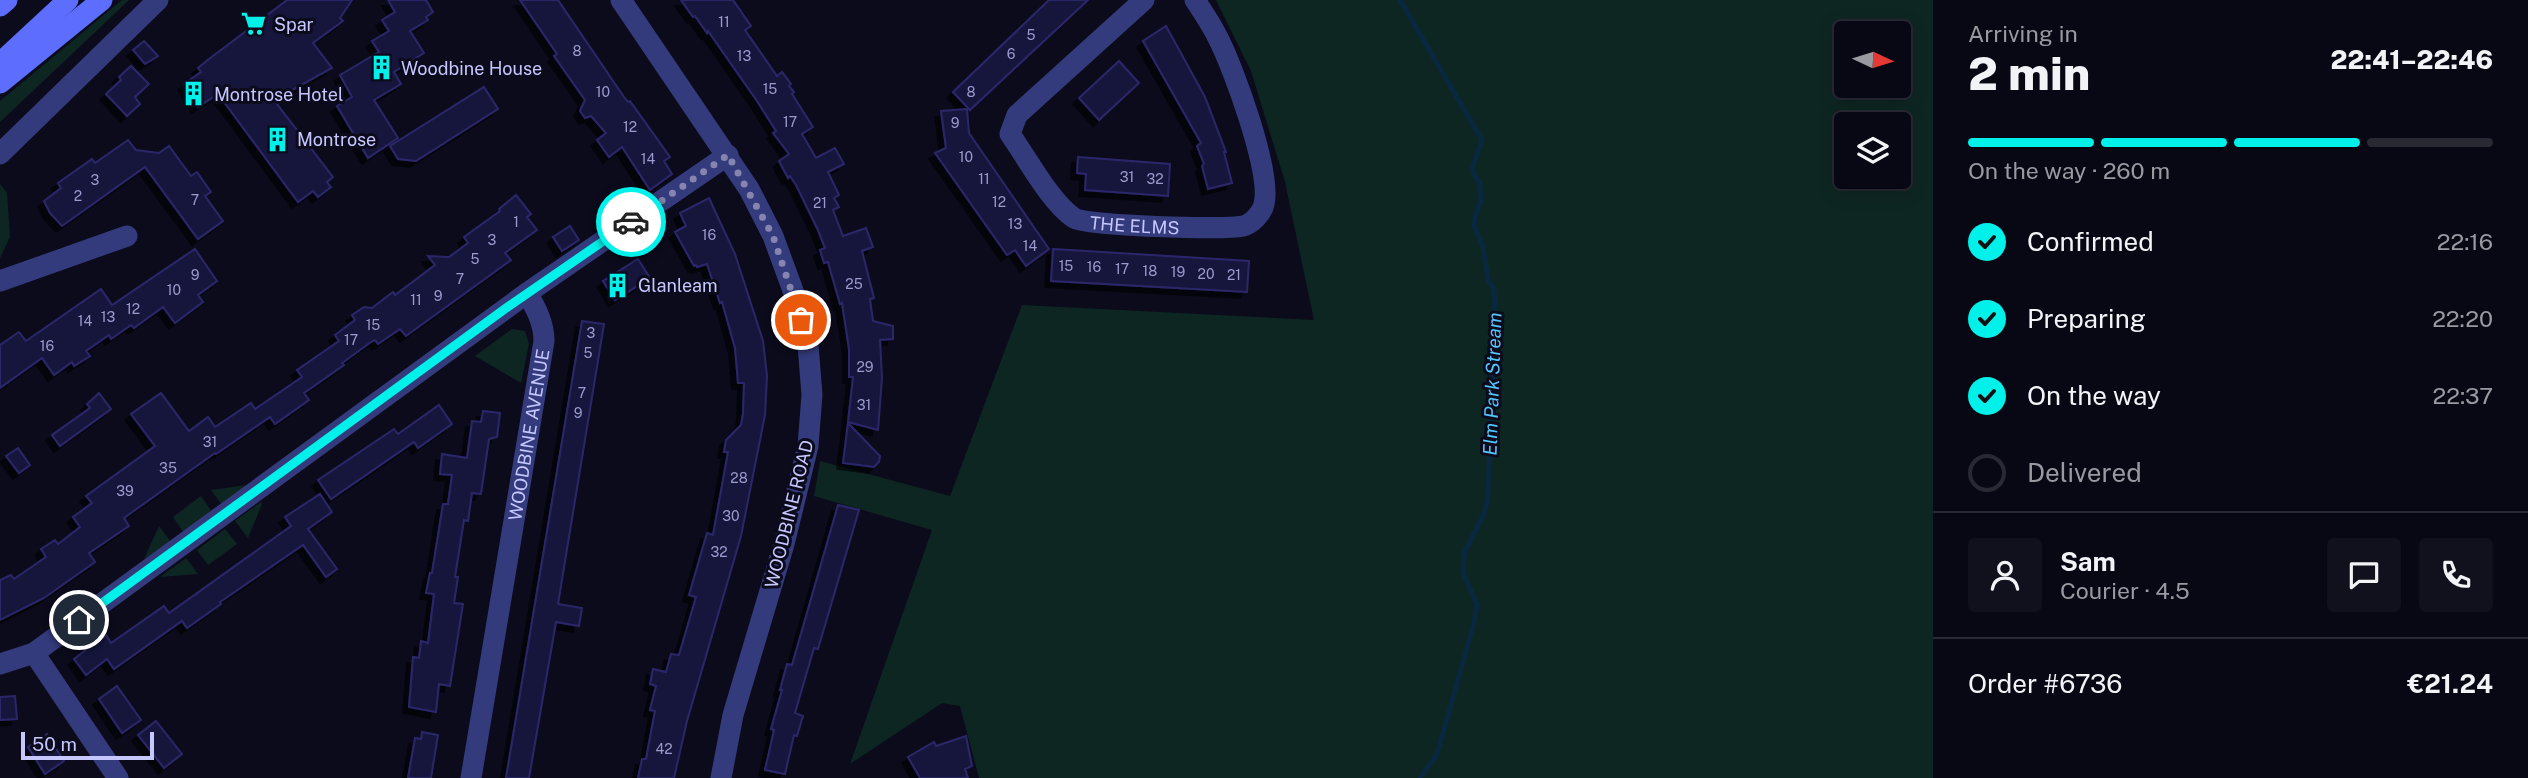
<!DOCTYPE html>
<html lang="en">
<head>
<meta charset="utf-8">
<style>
	:root { --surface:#080815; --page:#11111e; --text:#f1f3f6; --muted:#989aa0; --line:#292934; --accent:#00f1e9 }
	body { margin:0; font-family:"Public Sans",sans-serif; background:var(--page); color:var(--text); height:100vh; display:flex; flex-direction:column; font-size:26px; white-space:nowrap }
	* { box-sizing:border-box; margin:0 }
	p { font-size:23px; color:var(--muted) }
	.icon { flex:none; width:38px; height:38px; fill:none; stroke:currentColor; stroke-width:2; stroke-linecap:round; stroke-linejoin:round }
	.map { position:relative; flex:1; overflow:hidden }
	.panel { display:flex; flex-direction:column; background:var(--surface); width:595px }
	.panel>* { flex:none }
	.needle { width:46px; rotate:94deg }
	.buttons { position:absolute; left:1834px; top:21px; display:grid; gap:14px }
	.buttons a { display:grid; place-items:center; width:77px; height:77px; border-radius:7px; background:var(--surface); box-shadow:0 4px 18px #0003,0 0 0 2px var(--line); font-size:35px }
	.scale { position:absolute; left:21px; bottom:18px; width:133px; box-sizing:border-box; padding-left:7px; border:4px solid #c6c7ff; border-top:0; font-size:19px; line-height:24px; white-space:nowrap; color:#c6c7ff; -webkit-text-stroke:5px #0b0b1c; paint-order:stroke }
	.pin { position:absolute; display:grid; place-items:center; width:60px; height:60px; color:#fff; margin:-30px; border:4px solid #fff; border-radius:50%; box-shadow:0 2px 7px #0007 }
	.courier { position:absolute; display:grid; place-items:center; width:70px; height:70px; margin:-35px; border:5px solid #00f1e9; border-radius:50%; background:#fff; color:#222; box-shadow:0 2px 9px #0007 }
	.head em { font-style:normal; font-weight:800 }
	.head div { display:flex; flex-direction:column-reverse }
	.head { display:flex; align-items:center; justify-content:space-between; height:119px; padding:0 35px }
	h1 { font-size:46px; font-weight:800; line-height:52px }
	.bar { display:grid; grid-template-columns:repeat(4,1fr); gap:10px 7px; align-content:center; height:84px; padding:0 35px }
	.bar i { height:9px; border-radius:5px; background:var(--line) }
	.bar .on { background:var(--accent) }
	.bar p { grid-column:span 4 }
	.line { display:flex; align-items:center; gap:18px; padding:0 35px; border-top:2px solid var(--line) }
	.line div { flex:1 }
	.round { display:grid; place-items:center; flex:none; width:74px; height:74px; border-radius:7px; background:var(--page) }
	ol { padding:0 35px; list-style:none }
	li { display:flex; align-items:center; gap:21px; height:77px }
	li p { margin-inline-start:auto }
	li .icon { padding:7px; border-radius:50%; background:var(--accent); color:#111; stroke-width:4 }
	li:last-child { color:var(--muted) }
	li i { width:38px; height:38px; border:4px solid var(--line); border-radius:50% }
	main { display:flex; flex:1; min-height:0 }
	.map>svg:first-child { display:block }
</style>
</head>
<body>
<main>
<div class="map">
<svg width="1933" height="778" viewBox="0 0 1933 778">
	<defs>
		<filter id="shadow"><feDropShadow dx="-6" dy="6" stdDeviation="0" flood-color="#0009"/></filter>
	</defs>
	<rect width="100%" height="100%" fill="#0b0b1c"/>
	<!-- green -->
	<g fill="#0e2622" fill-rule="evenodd">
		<path d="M122,0h7l-129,122v-21z"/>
		<path d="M1216,0h717v778h-954l-19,-72 -18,-3 -92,61 82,-234 -118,-34 6,-35 130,35 72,-191 292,15 -29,-138 -34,-111zM1846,33h53v53h-53zM1846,124h53v53h-53z"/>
		<path d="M0,184l7,9 3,44 -10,21z"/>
		<path d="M512,329l13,2 4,13 -8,39 -46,-27z"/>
		<path d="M247,485l-24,21 -12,-16z"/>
		<path d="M201,496l11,16 -28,21 -11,-16z"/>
		<path d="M261,502l1,2 -14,34 -13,-17z"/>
		<path d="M159,526l12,16 -27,17z"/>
		<path d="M225,529l12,15 -29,21 -11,-15z"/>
		<path d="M186,558l12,16 -38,3z"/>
	</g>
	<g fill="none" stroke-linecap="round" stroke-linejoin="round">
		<!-- stream -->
		<path stroke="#0a2740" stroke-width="5" d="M1400,0l82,140 -9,26v6l7,12 1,17 -6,15 -1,9 9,22 5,33 6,9 1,18 -7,189 -4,18 -20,39 -1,20 14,31 -3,19 -34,121 -4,12 -16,22"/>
	</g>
	<!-- building -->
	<g fill="#19163d" stroke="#2c286a" stroke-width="2" filter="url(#shadow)">
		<path d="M287,0h65l-12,18 3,3 -30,22 19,25 -58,32 59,77 -6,5 4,5 -13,10 -5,-6 -15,11 -80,-108 -20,13 -14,-23 17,-12 -3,-4 11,-9z"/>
		<path d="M388,0h38l7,12 -7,5 2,3 -18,11 14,22 -30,19 7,12 -27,16 24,38 -30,20 -31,-52 15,-9 -12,-22 39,-23 -7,-11 17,-10 -7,-11 13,-8z"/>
		<path d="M520,0h38l66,97 4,5 2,-1 40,56 -6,4 8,13 -22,16 -28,-43 -13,10 -12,-17 9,-7 -15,-17 -6,2 -5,-7 5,-11 -31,-44 3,-2z"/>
		<path d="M681,0h52l18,26 -6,4 32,46 5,-4 9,12 -2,2 5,6 -2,2 21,33 -11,7 14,24 19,-10 9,16 -16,8 11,23 -5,3 5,9 -6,3 10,26 23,-8 7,19 -11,4 12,47 -4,1 3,22 20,5v13l-13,1 2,38 -4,52 -30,-8 5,-45h-4v-28l-7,-46 -2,1 -12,-42 -4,1 -4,-13 5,-2 -8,-20 -21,-43 -6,-9 -2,2 -9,-17 10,-7 -16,-21 3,-2 -19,-30 -49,-70 -1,2 -12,-17 -2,1z"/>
		<path d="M1049,0h39l-118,110 -17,-18z"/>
		<path d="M1166,26l39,71 21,55h-2l8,31 -24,6 -6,-23 2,-2 -7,-18 4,-3 -58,-102z"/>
		<path d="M144,41l14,15 -13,8 -12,-14z"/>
		<path d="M1119,61l20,22 -40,37 -20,-22z"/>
		<path d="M131,66l18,18 -14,13 5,7 -13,12 -21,-22 15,-14 -2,-3z"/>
		<path d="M484,87l14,22 -82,52 -18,-2 -8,-13z"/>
		<path d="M967,109l2,24 80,116 -23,17 -11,-16 -8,5 -72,-102 11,-5 -5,-37z"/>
		<path d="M128,140l8,10 23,3 10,-7 22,30 6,-4 14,20 -6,4 18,25 -25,18 -53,-72 -83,59 -12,-13 -6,-12 17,-13 -3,-5 34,-24 3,4z"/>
		<path d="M1078,157l92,7 -2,32 -83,-6 1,-16 -9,-1z"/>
		<path d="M516,195l15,19 -4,3 10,13 -32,23 6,7 -105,76 -6,-7 -22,15 -3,-4 -4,2 -29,21 2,2 -40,28 5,7 -34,24 -5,-7 -54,37 -1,-1 -91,65 5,8 -40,27 6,9 -51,36 -44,22v-40l11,-5 3,4 32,-22 -5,-8 14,-9 3,4 22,-17 -7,-10 19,-14 -6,-7 69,-50 -24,-32 30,-21 28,38 19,-14 7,10 36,-24 4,6 47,-32 -5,-7 42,-29 -4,-6 20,-15 -3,-5 12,-8 8,1 21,-16 2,3 40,-30 -7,-9 21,1 19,-14 -4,-6 36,-26 -1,-2z"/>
		<path d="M709,198l26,56 28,87 4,35 -2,39 -24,121 -54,185 -13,57h-36l4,-19h4l9,-48 -5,-1 6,-24 -6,-2 3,-15 13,3 5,-18 8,1 17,-58 -7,-2 18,-62 6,2 15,-83h-4l2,-12 15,-15 2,-11 1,-31h-6l-3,-35 -13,-46 -2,1 -13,-39 -10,3 -1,-2 -2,1 -19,-34 11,-6 -6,-13z"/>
		<path d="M570,226l9,14 -17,11 -9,-14z"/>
		<path d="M195,249l22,32 -19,14 5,7 -28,21 -12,-16 -29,21 -3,-3 -20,14 -2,-4 -23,16 4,5 -16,10 -2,-4 -18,13 -12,-17 -42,30v-43l19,-13 7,9 75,-52 11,16z"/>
		<path d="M1053,249l196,12 -2,31 -196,-11z"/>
		<path d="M638,259l12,19 -35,22 -12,-19z"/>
		<path d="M582,321l22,3 -46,280 24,4 -3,18 -23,-4 -27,156h-23z"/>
		<path d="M99,393l12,16 -51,37 -8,-11 38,-27 -3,-4z"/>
		<path d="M439,405l13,19 -34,24 -4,-6 -83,57 -13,-19 76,-51 4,5z"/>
		<path d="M483,411l17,2 -3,24 -8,2 -8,55 -9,-1 -4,28 -4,-1 -9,57h3l-4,26 9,1 -13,82 -11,-2 -3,28 -27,-5 4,-50 6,1 2,-17 7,2 6,-49 -8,-1 4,-20h2l11,-69h5l4,-29 -12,-1 2,-20 25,4 5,-37 9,1z"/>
		<path d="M848,423l32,33 -1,6 -5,5 -31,-4z"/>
		<path d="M18,448l12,17 -11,8 -13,-17z"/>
		<path d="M320,494l12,18 -24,17 29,40 -11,8 -23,-32 -83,57 1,2 -34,24 -5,-7 -68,48 -7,-10 -21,16 -12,-16 32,-24 5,8 53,-37 5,7 122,-87 -6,-9z"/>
		<path d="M838,505l21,5 -41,139 -4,-1 -19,65 8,3 -6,20 -3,-1 -9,39 -20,-4 9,-40 -3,-1 11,-39h-2l7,-26 5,1z"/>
		<path d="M117,686l24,34 -19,13 -23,-34z"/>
		<path d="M15,696l2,23 -17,1v-23z"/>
		<path d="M156,721l26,33 -18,14 -26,-33z"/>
		<path d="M422,732l16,3 -7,43h-23l7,-40 6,1z"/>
		<path d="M47,734l17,27 -19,13 -17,-27z"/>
		<path d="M966,736l6,30 -7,3 3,9h-48l-12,-21 26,-15 2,4z"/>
	</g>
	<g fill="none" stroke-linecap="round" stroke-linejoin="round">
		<!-- street -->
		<g stroke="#343b7c" stroke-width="21">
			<path d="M621,0l128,189 24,47 22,60 13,49 4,50 -4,51 -24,98 -51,171 -12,63"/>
			<path id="s1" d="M1144,0l-127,115 -7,19c17,24 41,69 64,84 13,8 151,12 169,8 9,-2 19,-13 21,-22 8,-31 -31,-138 -47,-168 -6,-12 -14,-24 -22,-36"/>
			<path d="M0,154l158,-154"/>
			<path d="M0,281l127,-45"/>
			<path d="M34,653l84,125"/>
			<path d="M0,664l34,-11 493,-360 201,-138"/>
			<path id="s2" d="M471,778l73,-437c0,-18 -8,-33 -17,-48"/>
		</g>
		<!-- secondary -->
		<g stroke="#5d6eff" stroke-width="21">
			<path d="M0,6l7,-6"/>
			<path d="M0,63l68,-63"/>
			<path d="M0,83l102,-83"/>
		</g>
	</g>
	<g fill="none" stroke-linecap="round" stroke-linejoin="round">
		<!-- done -->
		<path stroke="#8585b0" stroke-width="7" stroke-dasharray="0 12.6" d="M631,222l97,-67 45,81 28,84"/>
		<!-- route -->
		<path stroke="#00f1e9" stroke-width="9" d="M79,620l430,-314 122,-84"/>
	</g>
	<!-- icons -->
	<defs>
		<symbol id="supermarket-bare" viewBox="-9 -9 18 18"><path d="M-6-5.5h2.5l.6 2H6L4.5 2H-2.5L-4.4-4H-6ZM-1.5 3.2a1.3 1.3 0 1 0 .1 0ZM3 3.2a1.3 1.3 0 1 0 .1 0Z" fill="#00f1e9" stroke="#0b0b1c" stroke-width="2.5" paint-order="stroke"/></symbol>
		<symbol id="building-bare" viewBox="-9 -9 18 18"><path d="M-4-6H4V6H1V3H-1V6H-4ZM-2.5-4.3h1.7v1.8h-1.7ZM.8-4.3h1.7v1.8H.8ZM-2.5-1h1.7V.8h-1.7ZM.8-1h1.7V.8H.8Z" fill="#00f1e9" stroke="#0b0b1c" stroke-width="2.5" paint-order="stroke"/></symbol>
	</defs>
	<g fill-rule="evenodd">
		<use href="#supermarket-bare" x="236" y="6" width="35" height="35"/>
		<use href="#building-bare" x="364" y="50" width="35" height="35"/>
		<use href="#building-bare" x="176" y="76" width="35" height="35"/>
		<use href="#building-bare" x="260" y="122" width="35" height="35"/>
		<use href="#building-bare" x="600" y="268" width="35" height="35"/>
	</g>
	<g text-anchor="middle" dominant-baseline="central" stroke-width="6" stroke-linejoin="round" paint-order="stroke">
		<!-- number labels -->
		<g font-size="14" fill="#9b9bce">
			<text x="724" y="22">11</text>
			<text x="1031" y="35">5</text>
			<text x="577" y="51">8</text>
			<text x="1011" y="54">6</text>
			<text x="744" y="56">13</text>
			<text x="770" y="89">15</text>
			<text x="603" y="92">10</text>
			<text x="971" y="92">8</text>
			<text x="790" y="122">17</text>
			<text x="955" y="123">9</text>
			<text x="630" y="127">12</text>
			<text x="966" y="157">10</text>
			<text x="648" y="159">14</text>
			<text x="1127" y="177">31</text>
			<text x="984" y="179">11</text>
			<text x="1155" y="179">32</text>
			<text x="95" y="180">3</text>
			<text x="78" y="196">2</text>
			<text x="195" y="200">7</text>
			<text x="999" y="202">12</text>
			<text x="820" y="203">21</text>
			<text x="516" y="222">1</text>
			<text x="1015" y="224">13</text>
			<text x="709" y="235">16</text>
			<text x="492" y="240">3</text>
			<text x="1030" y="246">14</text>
			<text x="475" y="259">5</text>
			<text x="1066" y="266">15</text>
			<text x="1094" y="267">16</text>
			<text x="1122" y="269">17</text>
			<text x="1150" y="271">18</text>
			<text x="1178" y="272">19</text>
			<text x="1206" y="274">20</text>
			<text x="195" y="275">9</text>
			<text x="1234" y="275">21</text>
			<text x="460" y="279">7</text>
			<text x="854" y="284">25</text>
			<text x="174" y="290">10</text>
			<text x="438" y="296">9</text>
			<text x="416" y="300">11</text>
			<text x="133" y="309">12</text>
			<text x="108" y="317">13</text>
			<text x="85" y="321">14</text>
			<text x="373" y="325">15</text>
			<text x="591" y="333">3</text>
			<text x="351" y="340">17</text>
			<text x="47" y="346">16</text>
			<text x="588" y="353">5</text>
			<text x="865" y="367">29</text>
			<text x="582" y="393">7</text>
			<text x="864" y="405">31</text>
			<text x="578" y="413">9</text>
			<text x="210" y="442">31</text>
			<text x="168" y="468">35</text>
			<text x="739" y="478">28</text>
			<text x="125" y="491">39</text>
			<text x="731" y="516">30</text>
			<text x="719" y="552">32</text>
			<text x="664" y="749">42</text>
		</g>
		<!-- poi labels -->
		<g font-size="18" fill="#c6c7ff" stroke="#0b0b1c" text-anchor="start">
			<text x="274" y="24">Spar</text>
			<text x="401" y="68">Woodbine House</text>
			<text x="214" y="94">Montrose Hotel</text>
			<text x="297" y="139">Montrose</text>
			<text x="638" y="285">Glanleam</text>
		</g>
		<!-- street labels -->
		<g font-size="18" fill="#c6c7ff" stroke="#0b0b1c">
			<text stroke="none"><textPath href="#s1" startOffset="359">THE ELMS</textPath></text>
			<text stroke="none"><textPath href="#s2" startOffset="348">WOODBINE AVENUE</textPath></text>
			<text transform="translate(789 514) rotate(-76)">WOODBINE ROAD</text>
		</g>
		<!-- water labels -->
		<g font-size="19" font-style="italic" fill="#54c6ff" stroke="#0b0b1c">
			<text transform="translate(1492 384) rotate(-88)">Elm Park Stream</text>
		</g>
	</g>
</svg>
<div class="buttons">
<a><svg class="needle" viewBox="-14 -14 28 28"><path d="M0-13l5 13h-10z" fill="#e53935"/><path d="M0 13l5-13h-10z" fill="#989aa0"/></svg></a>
<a><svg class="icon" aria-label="layers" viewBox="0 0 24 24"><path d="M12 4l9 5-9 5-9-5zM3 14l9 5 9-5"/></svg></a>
</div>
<div class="scale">50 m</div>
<div class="pin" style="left:801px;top:320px;background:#ea580c"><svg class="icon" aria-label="bag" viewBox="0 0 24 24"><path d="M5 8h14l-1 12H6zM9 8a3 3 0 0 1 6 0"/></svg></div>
<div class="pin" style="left:79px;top:620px;background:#1f2937"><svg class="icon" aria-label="home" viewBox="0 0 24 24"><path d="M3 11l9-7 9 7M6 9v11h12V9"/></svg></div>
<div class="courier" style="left:631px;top:222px"><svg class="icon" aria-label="car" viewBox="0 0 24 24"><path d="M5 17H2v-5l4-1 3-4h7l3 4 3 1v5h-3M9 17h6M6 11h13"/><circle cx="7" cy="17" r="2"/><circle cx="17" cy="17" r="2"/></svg></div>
</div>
<section class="panel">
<div class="head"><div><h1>2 min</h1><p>Arriving in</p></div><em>22:41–22:46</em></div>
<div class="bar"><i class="on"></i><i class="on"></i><i class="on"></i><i></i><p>On the way · 260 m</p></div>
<ol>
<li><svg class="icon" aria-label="check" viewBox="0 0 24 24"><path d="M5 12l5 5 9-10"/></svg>Confirmed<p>22:16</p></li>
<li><svg class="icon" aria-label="check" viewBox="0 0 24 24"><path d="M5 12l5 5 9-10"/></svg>Preparing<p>22:20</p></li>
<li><svg class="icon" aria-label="check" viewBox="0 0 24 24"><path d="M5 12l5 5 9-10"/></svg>On the way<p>22:37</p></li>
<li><i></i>Delivered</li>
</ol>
<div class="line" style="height:126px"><a class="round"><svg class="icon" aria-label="person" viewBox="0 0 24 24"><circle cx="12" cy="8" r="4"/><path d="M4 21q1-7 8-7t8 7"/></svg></a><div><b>Sam</b><p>Courier · 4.5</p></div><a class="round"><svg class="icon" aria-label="chat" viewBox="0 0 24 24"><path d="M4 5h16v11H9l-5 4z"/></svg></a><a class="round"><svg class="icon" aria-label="phone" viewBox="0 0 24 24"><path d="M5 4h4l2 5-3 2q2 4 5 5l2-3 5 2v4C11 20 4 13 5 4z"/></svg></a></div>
<div class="line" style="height:91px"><div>Order #6736</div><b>€21.24</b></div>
</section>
</main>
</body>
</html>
